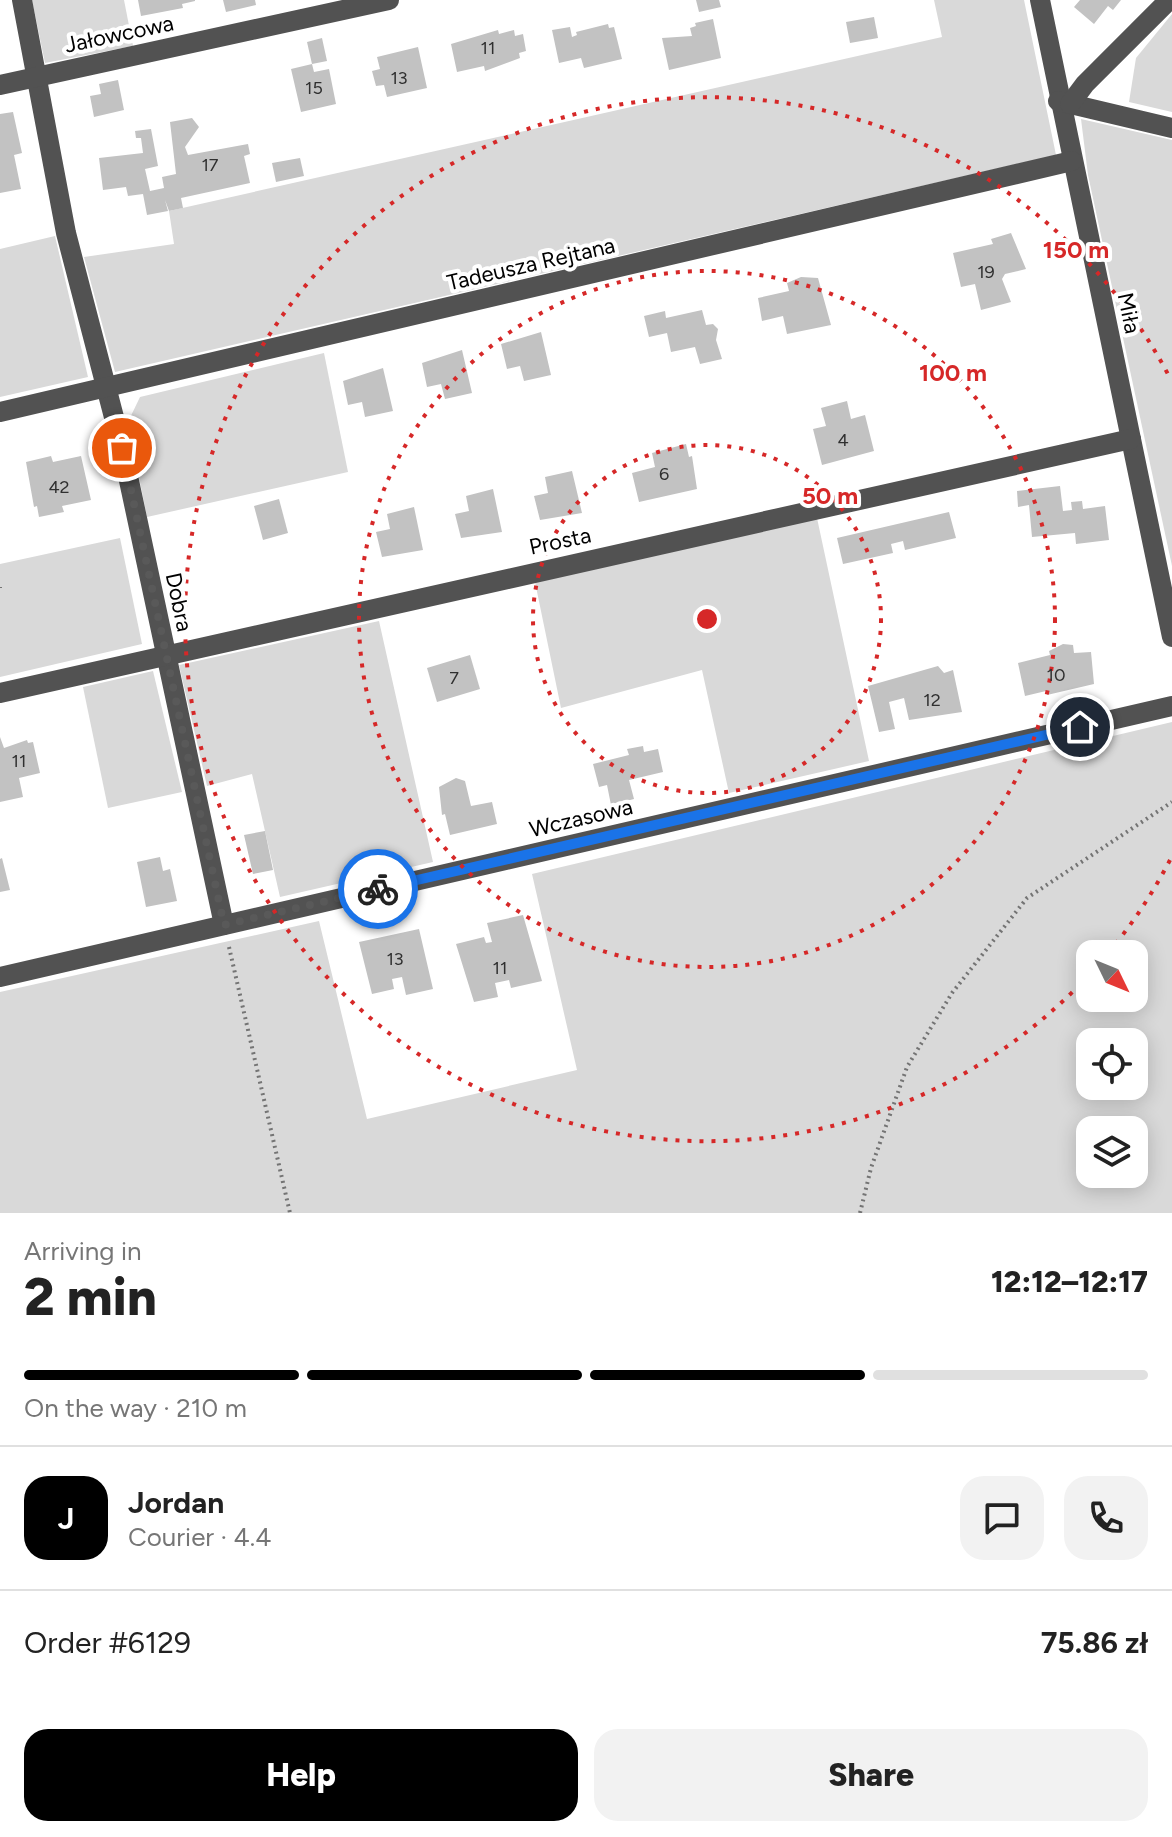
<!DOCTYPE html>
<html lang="en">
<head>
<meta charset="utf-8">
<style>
	:root { --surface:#fff; --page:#f2f2f2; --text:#222; --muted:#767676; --line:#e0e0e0; --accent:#000 }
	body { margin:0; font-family:Figtree,sans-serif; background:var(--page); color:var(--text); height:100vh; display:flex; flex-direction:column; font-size:30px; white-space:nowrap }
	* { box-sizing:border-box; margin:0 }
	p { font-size:26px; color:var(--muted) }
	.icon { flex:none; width:44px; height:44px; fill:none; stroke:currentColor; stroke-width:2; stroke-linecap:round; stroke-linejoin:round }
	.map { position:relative; height:1213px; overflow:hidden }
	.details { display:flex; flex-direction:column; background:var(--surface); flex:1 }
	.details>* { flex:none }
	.needle { width:52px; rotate:133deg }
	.buttons { position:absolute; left:1076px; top:940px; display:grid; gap:16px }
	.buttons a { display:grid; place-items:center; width:72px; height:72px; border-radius:16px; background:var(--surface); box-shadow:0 4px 20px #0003; font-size:40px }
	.pin { position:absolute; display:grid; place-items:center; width:68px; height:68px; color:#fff; margin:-34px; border:4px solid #fff; border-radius:50%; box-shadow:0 2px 8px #0007 }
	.courier { position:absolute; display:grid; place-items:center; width:80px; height:80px; margin:-40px; border:6px solid #1a73e8; border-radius:50%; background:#fff; color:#222; box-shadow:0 2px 10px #0007 }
	.summary em { font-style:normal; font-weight:800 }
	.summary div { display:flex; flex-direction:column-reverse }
	.summary { display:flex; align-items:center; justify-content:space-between; height:136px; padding:0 24px }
	h1 { font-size:52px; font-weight:800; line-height:60px }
	.bar { display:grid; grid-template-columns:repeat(4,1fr); gap:12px 8px; align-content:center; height:96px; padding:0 24px }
	.bar i { height:10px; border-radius:6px; background:var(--line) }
	.bar .current { background:var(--accent) }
	.bar p { grid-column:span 4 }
	.line { display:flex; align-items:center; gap:20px; padding:0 24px; border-top:2px solid var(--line) }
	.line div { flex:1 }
	.round { display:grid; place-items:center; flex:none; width:84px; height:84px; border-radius:24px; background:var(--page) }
	.button { display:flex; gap:16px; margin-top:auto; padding:16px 24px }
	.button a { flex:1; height:92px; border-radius:24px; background:var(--accent); color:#fff; font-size:32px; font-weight:800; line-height:92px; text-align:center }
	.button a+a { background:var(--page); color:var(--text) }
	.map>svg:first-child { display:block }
</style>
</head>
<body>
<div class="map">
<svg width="1172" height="1213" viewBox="0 0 1172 1213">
	<rect width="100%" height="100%" fill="#fff"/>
	<!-- green -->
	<g fill="#d9d9d9" fill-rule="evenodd">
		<path d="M32,0h92l9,46 -88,17z"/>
		<path d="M934,0h90l32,155 -941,217 -31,-115 90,-13 -5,-33 773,-174z"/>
		<path d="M1172,14v98l-43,-10 7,-44z"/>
		<path d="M1081,119l91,21v426l-84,-391z"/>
		<path d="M55,236l33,141 -88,20v-148z"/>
		<path d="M324,353l24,119 -201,45 -19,-95 12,-25z"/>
		<path d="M817,518l52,243 -140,32 -27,-123 -141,38 -26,-126z"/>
		<path d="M120,538l22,106 -142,33v-113z"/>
		<path d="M379,621l54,241 -153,35 -28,-123 -45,12 -28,-121z"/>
		<path d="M153,671l29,121 -74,16 -25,-121z"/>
		<path d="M1172,722v491h-1172v-221l319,-71 48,198 210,-49 -45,-196zM1090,954h44v44h-44zM1090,1042h44v44h-44zM1090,1130h44v44h-44z"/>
	</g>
	<!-- building -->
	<g fill="#c2c2c2">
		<path d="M138,0h57v1l-13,3 1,4 -42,8z"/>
		<path d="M223,0h32l1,5 -30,7z"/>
		<path d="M696,0h23l2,7 -22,5z"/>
		<path d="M1080,0h41l-8,10 -5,-4 -14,18 -20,-17z"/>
		<path d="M874,17l4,21 -28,5 -4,-21z"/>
		<path d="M713,19l8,39 -52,12 -7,-32 30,-2 -2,-8 6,-2 -1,-3z"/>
		<path d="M608,24l1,4 5,-1 8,32 -38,9 -3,-10 -22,5 -7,-33 18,-3 2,10 5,-2 -1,-3z"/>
		<path d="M498,30l1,4 15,-4 1,6 8,-2 3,17 -7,2 1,5 -35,13 -1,-5 -27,6 -6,-28z"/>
		<path d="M322,38l5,23 -15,3 -5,-22z"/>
		<path d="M418,47l9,41 -40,9 -3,-12 -8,1 -4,-15 8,-2 -3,-12z"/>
		<path d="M312,64l2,8 15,-3 7,35 -35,8 -10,-43z"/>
		<path d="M118,80l6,30 -30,7 -4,-21 11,-2 -2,-10z"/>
		<path d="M13,112l9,41 -8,2 7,34 -21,4v-79z"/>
		<path d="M192,118l7,9 -14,20 3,8 60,-11 2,10 -6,2 6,27 -69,15 2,10 -14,3 -4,-11 3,11 -21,4 -4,-21 -15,2 -2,-9 -23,3 -4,-32 44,-5 -2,-15h-5l-1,-7 16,-2 7,37 -13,3 5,22 14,-3 -2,-11 14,-3 -6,-52z"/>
		<path d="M300,158l4,18 -28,6 -4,-19z"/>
		<path d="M1011,233l15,36 -21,5 -3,5 9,23 -30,8 -6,-26 -14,3 -8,-34 40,-9 -2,-5z"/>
		<path d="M801,277l17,1 13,47 -44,9 -4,-18 -21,5 -4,-23 31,-7 -2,-8z"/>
		<path d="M702,310l4,15 7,-1 5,5 -2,11 6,19 -22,5 -5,-17 -24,5 -4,-19 -18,4 -5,-21 21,-5 1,7z"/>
		<path d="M541,332l10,43 -27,6 -4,-15 -13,3 -6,-25z"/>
		<path d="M462,350l10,43 -27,6 -4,-15 -14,3 -5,-24z"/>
		<path d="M383,368l10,43 -28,6 -3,-15 -14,3 -5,-24z"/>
		<path d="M847,401l4,18 14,-4 9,36 -52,14 -9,-36 13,-3 -5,-18z"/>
		<path d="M686,444l3,13 3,-1 5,33 -58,13 -7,-29 23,-6 -3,-14z"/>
		<path d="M51,456l2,6 28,-6 10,44 -29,6 2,6 -25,5 -2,-11 -3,1 -8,-45z"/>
		<path d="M572,471l10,42 -42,7 -6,-24 14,-3 -3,-16z"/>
		<path d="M1060,486l3,25 9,-1 -1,-8 11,-1 1,8 22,-3 4,34 -33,4 -1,-11 -43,4 -3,-32 -11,2 -1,-16z"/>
		<path d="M493,489l9,43 -41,6 -6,-24 14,-3 -3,-15z"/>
		<path d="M279,499l9,34 -25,7 -9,-34z"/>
		<path d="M414,507l9,43 -41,7 -6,-25 14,-3 -3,-15z"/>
		<path d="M949,512l7,26 -51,12 -2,-9 -12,3 2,9 -50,11 -6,-26z"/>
		<path d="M1063,644l10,1 1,8 17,-1 3,32 -47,11 -1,-4 -21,5 -7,-33 32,-8 -1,-4z"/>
		<path d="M470,655l10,34 -43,13 -10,-34z"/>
		<path d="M938,666l6,7 9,-3 9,42 -53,8 -5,-22 -15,4 6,27 -16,3 -11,-46z"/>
		<path d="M0,737l4,11 23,-8 1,3 5,-1 7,31 -21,5 4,19 -23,5z"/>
		<path d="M643,746l1,6 14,-3 5,23 -34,8 5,19 -23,6 -4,-20 -8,2 -6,-23 36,-9 -2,-6z"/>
		<path d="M456,778l9,3 6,25 21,-4 5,22 -47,11 -5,-21 -3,1 -3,-28z"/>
		<path d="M265,831l8,39 -20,4 -9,-39z"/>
		<path d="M160,857l3,14 7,-2 7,32 -31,6 -9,-45z"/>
		<path d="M2,858l8,32 -10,2v-33z"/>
		<path d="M523,915l19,66 -31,7 -2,-8 -14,3 3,14 -24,5 -18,-58 28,-7 2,6 6,-1 -5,-19z"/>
		<path d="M419,929l14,60 -27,6 -4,-18 -10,2 2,10 -22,5 -13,-52z"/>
	</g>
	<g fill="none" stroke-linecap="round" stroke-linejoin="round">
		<!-- path -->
		<g stroke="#747474" stroke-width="4" stroke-dasharray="2 4" stroke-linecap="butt">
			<path d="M0,588v-1"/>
			<path d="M229,947l61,266"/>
			<path d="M860,1213l11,-45 36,-101 45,-74 75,-95 145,-96"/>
		</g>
		<!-- minor -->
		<g stroke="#525252" stroke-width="20">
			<path d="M22,0l44,233 56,215 102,477"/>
			<path d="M1040,0l132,637"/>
			<path d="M0,85l389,-85"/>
			<path d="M1058,101l114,27"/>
			<path d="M1070,104l15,-20 84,-84"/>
			<path d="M0,412l1072,-251"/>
			<path d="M0,693l1131,-254"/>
			<path d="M0,977l1172,-271"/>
		</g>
	</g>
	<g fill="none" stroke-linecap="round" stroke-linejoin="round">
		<!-- done -->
		<path stroke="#595959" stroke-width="8" stroke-dasharray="0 14.4" d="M122,448l102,477 154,-36"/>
		<!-- route -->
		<path stroke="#1a73e8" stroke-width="10" d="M378,889l702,-162"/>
	</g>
	<!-- distance rings -->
	<g fill="none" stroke="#d62828" stroke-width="4" stroke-dasharray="4 8">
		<circle cx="707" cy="619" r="174"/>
		<circle cx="707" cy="619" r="348"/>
		<path d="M1170 860A522 522 0 0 1 1110 951M1089 975A522 522 0 1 1 1170 378"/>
	</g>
	<g text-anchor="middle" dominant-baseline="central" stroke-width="8" stroke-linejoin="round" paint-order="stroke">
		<!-- number labels -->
		<g font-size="18" fill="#303030">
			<text x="488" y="48">11</text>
			<text x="399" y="78">13</text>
			<text x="314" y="88">15</text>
			<text x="210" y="165">17</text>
			<text x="986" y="272">19</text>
			<text x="843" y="440">4</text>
			<text x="664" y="474">6</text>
			<text x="59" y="487">42</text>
			<text x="1056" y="675">10</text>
			<text x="454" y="678">7</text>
			<text x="932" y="700">12</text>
			<text x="19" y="761">11</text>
			<text x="395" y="959">13</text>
			<text x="500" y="968">11</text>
		</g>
		<!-- street labels -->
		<g font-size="22" fill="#000" stroke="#fff">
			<text transform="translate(119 34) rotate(-12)">Jałowcowa</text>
			<text transform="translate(531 264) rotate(-13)">Tadeusza Rejtana</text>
			<text transform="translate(1129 313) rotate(78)">Miła</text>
			<text transform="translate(560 541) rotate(-12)">Prosta</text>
			<text transform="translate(179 602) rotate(78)">Dobra</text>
			<text transform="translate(581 818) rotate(-13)">Wczasowa</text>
		</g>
	</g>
	<circle cx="707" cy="619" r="12" fill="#d62828" stroke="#fff" stroke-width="4"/>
	<g font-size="24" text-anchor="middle" font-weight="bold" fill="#d62828" stroke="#fff" stroke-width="8" stroke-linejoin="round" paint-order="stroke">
		<text x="1076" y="258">150 m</text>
		<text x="953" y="381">100 m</text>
		<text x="830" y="504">50 m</text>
	</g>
</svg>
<div class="buttons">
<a><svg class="needle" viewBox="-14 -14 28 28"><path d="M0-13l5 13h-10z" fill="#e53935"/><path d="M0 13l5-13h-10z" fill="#767676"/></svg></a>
<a><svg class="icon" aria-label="locate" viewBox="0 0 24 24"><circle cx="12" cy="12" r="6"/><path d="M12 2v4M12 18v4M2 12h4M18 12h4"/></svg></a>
<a><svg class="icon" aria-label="layers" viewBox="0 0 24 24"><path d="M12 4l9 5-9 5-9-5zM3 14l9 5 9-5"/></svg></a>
</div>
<div class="pin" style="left:122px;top:448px;background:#ea580c"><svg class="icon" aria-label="bag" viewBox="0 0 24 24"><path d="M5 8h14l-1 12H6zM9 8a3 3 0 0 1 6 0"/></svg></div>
<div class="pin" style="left:1080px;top:727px;background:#1f2937"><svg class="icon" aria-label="home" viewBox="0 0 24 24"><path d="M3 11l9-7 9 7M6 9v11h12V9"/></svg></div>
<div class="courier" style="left:378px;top:889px"><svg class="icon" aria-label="bike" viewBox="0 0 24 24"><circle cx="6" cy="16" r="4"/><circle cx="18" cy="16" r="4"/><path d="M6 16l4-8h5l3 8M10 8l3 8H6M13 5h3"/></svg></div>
</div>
<section class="details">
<div class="summary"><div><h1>2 min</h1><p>Arriving in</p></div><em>12:12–12:17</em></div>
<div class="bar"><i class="current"></i><i class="current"></i><i class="current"></i><i></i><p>On the way · 210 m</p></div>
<div class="line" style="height:144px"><b class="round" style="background:var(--accent);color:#fff">J</b><div><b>Jordan</b><p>Courier · 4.4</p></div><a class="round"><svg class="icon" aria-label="chat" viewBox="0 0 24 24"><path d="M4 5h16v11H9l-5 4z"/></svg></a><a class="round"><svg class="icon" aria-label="phone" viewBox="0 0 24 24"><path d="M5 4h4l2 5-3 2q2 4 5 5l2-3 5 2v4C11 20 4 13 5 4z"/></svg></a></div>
<div class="line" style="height:104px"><div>Order #6129</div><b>75.86 zł</b></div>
<div class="button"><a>Help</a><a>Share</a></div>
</section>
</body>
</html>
